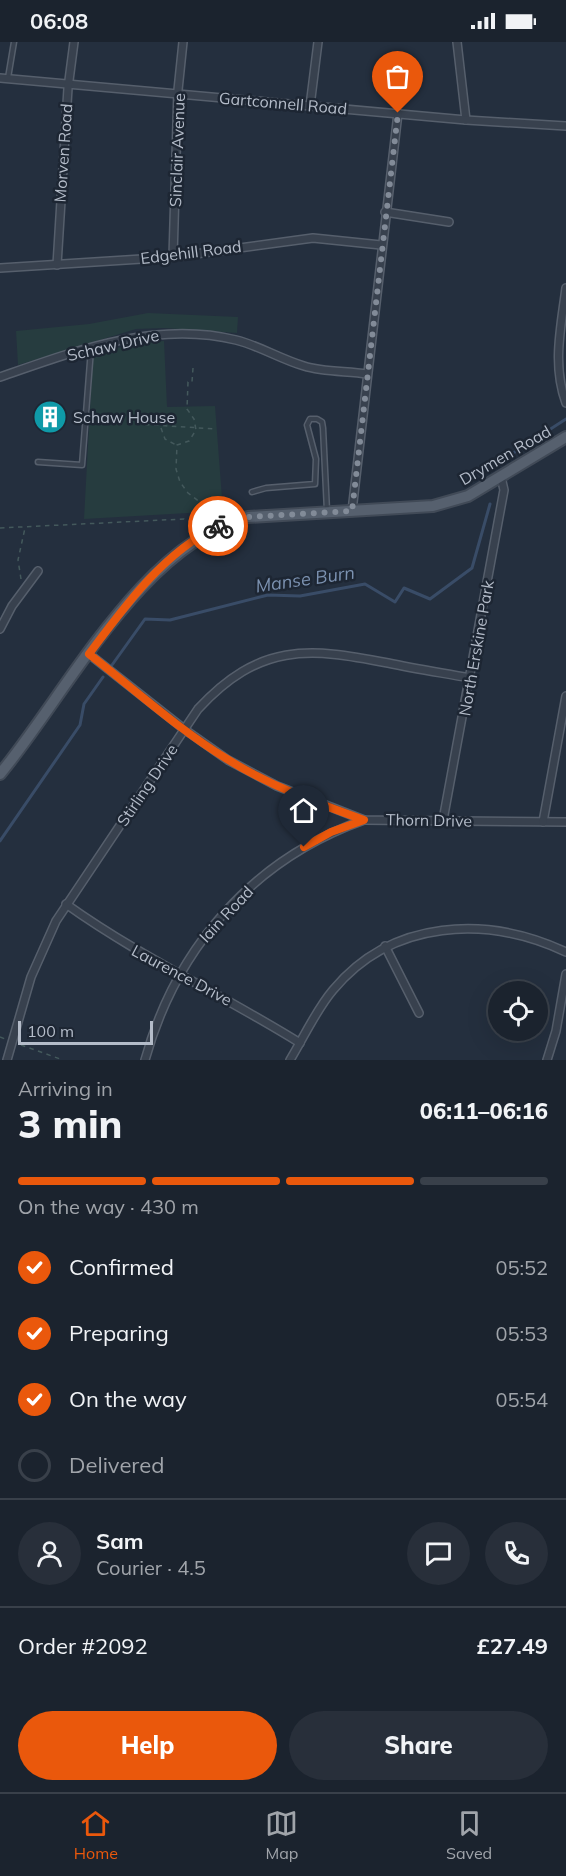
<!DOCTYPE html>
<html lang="en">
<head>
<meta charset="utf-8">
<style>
	:root { --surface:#1b232e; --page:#282f3a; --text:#f1f3f6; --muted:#a0a4aa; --line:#39404a; --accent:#ea580c }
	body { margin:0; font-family:Mulish,sans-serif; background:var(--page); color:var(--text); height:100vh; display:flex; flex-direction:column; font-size:22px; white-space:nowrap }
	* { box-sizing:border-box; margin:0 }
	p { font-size:20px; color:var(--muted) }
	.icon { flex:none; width:33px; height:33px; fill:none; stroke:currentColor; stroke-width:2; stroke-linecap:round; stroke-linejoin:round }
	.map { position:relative; height:1018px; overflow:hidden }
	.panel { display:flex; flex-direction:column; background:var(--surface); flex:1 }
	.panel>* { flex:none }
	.tools { position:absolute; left:488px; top:939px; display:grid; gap:12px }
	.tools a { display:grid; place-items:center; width:60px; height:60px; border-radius:50%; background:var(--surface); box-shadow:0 6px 24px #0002,0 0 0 2px var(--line); font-size:30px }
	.scale { position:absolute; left:18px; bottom:15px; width:135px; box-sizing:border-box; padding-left:6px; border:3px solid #b4bcc9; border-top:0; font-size:16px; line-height:21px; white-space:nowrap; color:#b4bcc9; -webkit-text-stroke:4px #1d2633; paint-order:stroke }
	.pin { position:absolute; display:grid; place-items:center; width:51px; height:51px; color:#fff; margin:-62px -26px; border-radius:50% 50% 50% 0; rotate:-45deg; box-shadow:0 0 6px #0007 }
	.pin .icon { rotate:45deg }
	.courier { position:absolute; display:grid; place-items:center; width:60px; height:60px; margin:-30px; border:4px solid #ea580c; border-radius:50%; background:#fff; color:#222; box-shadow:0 2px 8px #0007 }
	.overview em { font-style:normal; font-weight:800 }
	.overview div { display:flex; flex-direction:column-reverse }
	.overview { display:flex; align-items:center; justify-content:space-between; height:102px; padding:0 18px }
	h1 { font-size:39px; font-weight:800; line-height:45px }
	.bar { display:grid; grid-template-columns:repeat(4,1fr); gap:9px 6px; align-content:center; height:72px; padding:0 18px }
	.bar i { height:8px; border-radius:4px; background:var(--line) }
	.bar .on { background:var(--accent) }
	.bar p { grid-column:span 4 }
	.line { display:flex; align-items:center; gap:15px; padding:0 18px; border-top:2px solid var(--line) }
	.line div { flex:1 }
	.round { display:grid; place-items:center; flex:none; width:63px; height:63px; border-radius:32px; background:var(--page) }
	ol { padding:0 18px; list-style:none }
	li { display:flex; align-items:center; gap:18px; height:66px }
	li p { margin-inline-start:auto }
	li .icon { padding:6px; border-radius:50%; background:var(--accent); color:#fff; stroke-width:4 }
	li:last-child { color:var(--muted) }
	li i { width:33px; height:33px; border:3px solid var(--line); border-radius:50% }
	.cta { display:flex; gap:12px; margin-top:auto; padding:12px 18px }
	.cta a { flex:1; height:69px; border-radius:36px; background:var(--accent); color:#fff; font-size:24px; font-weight:800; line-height:69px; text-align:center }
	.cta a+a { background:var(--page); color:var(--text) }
	.status { display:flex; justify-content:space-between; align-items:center; height:42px; padding:0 30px; background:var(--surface); direction:ltr }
	.status svg { height:16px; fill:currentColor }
	.tab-bar { display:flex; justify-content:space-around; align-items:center; height:84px; border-top:2px solid var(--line); background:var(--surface); font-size:16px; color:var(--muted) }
	.tab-bar a { display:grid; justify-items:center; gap:3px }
	.tab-bar .on { color:var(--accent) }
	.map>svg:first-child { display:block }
</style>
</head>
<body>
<div class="status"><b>06:08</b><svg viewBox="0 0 49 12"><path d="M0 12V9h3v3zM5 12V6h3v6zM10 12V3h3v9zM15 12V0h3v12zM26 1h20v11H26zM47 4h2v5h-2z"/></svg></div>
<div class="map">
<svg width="566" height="1018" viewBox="0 0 566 1018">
	<rect width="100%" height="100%" fill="#242f3e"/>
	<!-- green -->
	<g fill="#263c3f">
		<path d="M148,271l90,4 -1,16 -73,-5 -28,1 -118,36 -2,-34 73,-7z"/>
		<path d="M164,299l3,66 48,-1 8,105 -139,8 9,-165 50,-12z"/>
	</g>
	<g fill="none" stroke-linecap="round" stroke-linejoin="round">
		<!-- stream -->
		<g stroke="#394c67" stroke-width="3">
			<path d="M495,423l71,-46"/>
			<path d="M112,623l33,-46 25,1 98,-25 32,1 65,-12 30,18 9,-14 26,11 42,-31 18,-64"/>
			<path d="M0,799l80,-116 4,-21 19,-27"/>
		</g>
		<defs>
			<g id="service">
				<path d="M8,36l6,-36"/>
				<path d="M38,420l44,3 9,-116"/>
				<path d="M252,450l14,-4 49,-4 1,-25 -9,-34 3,-6h7l5,3 1,6 4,83"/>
				<path d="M193,498c1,-11 2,-14 12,-19l11,6"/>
			</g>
			<g id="minor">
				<path d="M457,0l9,78"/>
				<path d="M0,36l466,42 100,6"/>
				<path d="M310,64l8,-64"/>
				<path d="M385,170l64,10"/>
				<path d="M173,215l5,-167 5,-48"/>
				<path d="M57,223l11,-177 6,-46"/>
				<path d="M0,226l173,-11 140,-19 68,7"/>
				<path d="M566,246c-5,39 -14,77 0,115"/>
				<path d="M0,335c75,-26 156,-57 236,-37 24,6 44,19 68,26 19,6 43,5 63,8"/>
				<path d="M352,469l46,-398"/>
				<path d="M0,587l12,-23 26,-35"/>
				<path d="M89,612l95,75 44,31 49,26 87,34 202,2"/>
				<path d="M443,778l61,-330 -3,-13"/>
				<path d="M543,780l23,-126"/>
				<path d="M66,862c74,53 157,91 234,139"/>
				<path d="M385,904l34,67"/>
				<path d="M7,1018l24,-83 25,-56 142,-212c61,-66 110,-62 190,-46 28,6 55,10 82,15"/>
				<path d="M145,1018c31,-112 108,-201 219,-240"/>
				<path d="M290,1018c14,-23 26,-50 43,-70 59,-71 154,-75 233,-38"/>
				<path d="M547,1018l9,-29 10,-57"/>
			</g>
			<path id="primary" d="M0,732c67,-81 142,-231 248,-257l185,-11 35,-10 98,-59"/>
		</defs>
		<!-- service casing -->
		<use href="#service" stroke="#565f6c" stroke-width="7"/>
		<!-- minor casing -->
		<use href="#minor" stroke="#565f6c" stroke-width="10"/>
		<!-- primary casing -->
		<use href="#primary" stroke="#414a57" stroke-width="14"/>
		<!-- path -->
		<g stroke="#44595c" stroke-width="1.5" stroke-dasharray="4.5 4.5" stroke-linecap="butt">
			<path d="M193,326l-1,14h-4l-1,27 7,10 2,11 -7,11 -12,4 -1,24 4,13 8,11 33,25"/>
			<path d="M91,379l125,8"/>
			<path d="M161,386l4,11 11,6"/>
			<path d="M0,486l184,-9 7,3"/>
			<path d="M21,537l-3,-19 7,-32"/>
			<path d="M0,995l5,2"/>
			<path d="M21,1003l42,15"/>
		</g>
		<!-- service -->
		<use href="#service" stroke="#38414e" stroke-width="4"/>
		<!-- minor -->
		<use href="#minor" stroke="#38414e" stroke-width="7"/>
		<!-- primary -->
		<use href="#primary" stroke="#56606e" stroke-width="10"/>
	</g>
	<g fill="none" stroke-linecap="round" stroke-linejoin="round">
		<!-- done -->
		<path stroke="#828b98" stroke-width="6" stroke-dasharray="0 10.8" d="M218,484l30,-9 104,-6 46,-398"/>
		<!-- route -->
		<path stroke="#ea580c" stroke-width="8" d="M218,484c-55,27 -93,80 -129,128 45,35 89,75 138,105 43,27 90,44 137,61l-33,12 -27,15"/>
	</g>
	<!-- icons -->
	<defs>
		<symbol id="building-disc" viewBox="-11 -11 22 22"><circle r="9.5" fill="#0f9aa8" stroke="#1d2633"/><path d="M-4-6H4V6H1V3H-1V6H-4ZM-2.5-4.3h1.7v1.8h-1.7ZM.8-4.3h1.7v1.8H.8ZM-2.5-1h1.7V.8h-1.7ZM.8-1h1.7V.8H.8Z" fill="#fff"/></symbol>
	</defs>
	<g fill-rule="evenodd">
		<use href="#building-disc" x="31" y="356" width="38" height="38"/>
	</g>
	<g text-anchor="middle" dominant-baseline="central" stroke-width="5" stroke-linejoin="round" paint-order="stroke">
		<!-- street labels -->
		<g font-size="16" fill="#b4bcc9" stroke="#1d2633">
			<text transform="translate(283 61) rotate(5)">Gartconnell Road</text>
			<text transform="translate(177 108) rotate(-88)">Sinclair Avenue</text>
			<text transform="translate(63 111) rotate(-86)">Morven Road</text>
			<text transform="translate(191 210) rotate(-7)">Edgehill Road</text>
			<text transform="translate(113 303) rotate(-13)">Schaw Drive</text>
			<text transform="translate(505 413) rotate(-30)">Drymen Road</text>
			<text transform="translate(476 606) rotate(-80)">North Erskine Park</text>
			<text transform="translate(147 743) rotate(-56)">Stirling Drive</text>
			<text transform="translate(429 778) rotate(1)">Thorn Drive</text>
			<text transform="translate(226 872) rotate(-47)">Iain Road</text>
			<text transform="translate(182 933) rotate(28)">Laurence Drive</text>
		</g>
		<!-- poi labels -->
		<g font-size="16" fill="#b4bcc9" stroke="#1d2633" text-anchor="start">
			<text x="73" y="375">Schaw House</text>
		</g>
		<!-- water labels -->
		<g font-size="18" font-style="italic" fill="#7c92b1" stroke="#1d2633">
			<text transform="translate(305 537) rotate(-8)">Manse Burn</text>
		</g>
	</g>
</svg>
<div class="tools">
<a><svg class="icon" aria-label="locate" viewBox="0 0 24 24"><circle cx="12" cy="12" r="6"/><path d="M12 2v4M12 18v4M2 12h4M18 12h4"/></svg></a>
</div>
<div class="scale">100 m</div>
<div class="pin" style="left:398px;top:71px;background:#ea580c"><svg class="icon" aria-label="bag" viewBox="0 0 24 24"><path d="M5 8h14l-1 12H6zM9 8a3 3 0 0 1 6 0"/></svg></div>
<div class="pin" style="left:304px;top:805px;background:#1f2937"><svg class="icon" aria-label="home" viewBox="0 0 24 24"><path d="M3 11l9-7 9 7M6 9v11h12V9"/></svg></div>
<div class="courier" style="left:218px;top:484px"><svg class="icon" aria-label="bike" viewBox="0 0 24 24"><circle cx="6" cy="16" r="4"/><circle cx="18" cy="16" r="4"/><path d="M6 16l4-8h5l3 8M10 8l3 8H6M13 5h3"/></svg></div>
</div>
<section class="panel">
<div class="overview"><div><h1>3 min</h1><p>Arriving in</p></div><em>06:11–06:16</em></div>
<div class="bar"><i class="on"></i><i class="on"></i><i class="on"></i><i></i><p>On the way · 430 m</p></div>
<ol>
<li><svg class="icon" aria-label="check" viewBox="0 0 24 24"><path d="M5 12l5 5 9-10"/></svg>Confirmed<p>05:52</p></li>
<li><svg class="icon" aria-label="check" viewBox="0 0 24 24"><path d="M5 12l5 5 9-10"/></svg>Preparing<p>05:53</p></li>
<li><svg class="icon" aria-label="check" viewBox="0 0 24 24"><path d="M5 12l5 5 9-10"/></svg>On the way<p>05:54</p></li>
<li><i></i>Delivered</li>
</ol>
<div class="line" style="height:108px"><a class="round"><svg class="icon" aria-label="person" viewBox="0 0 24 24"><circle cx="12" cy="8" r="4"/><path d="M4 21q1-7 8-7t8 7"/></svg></a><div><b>Sam</b><p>Courier · 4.5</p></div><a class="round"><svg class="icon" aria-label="chat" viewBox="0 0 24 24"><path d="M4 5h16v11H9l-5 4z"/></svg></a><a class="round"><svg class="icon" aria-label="phone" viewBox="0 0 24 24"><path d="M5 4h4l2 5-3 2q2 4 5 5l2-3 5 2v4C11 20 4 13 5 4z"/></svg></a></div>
<div class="line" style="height:78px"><div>Order #2092</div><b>£27.49</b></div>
<div class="cta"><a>Help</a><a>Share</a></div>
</section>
<nav class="tab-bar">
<a class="on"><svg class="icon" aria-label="home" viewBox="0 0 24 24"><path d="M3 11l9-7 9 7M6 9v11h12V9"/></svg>Home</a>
<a><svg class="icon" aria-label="map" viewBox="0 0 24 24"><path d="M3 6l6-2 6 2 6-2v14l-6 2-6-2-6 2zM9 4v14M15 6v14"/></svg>Map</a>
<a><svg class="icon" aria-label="saved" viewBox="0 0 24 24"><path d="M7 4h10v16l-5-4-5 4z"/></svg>Saved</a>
</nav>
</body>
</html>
